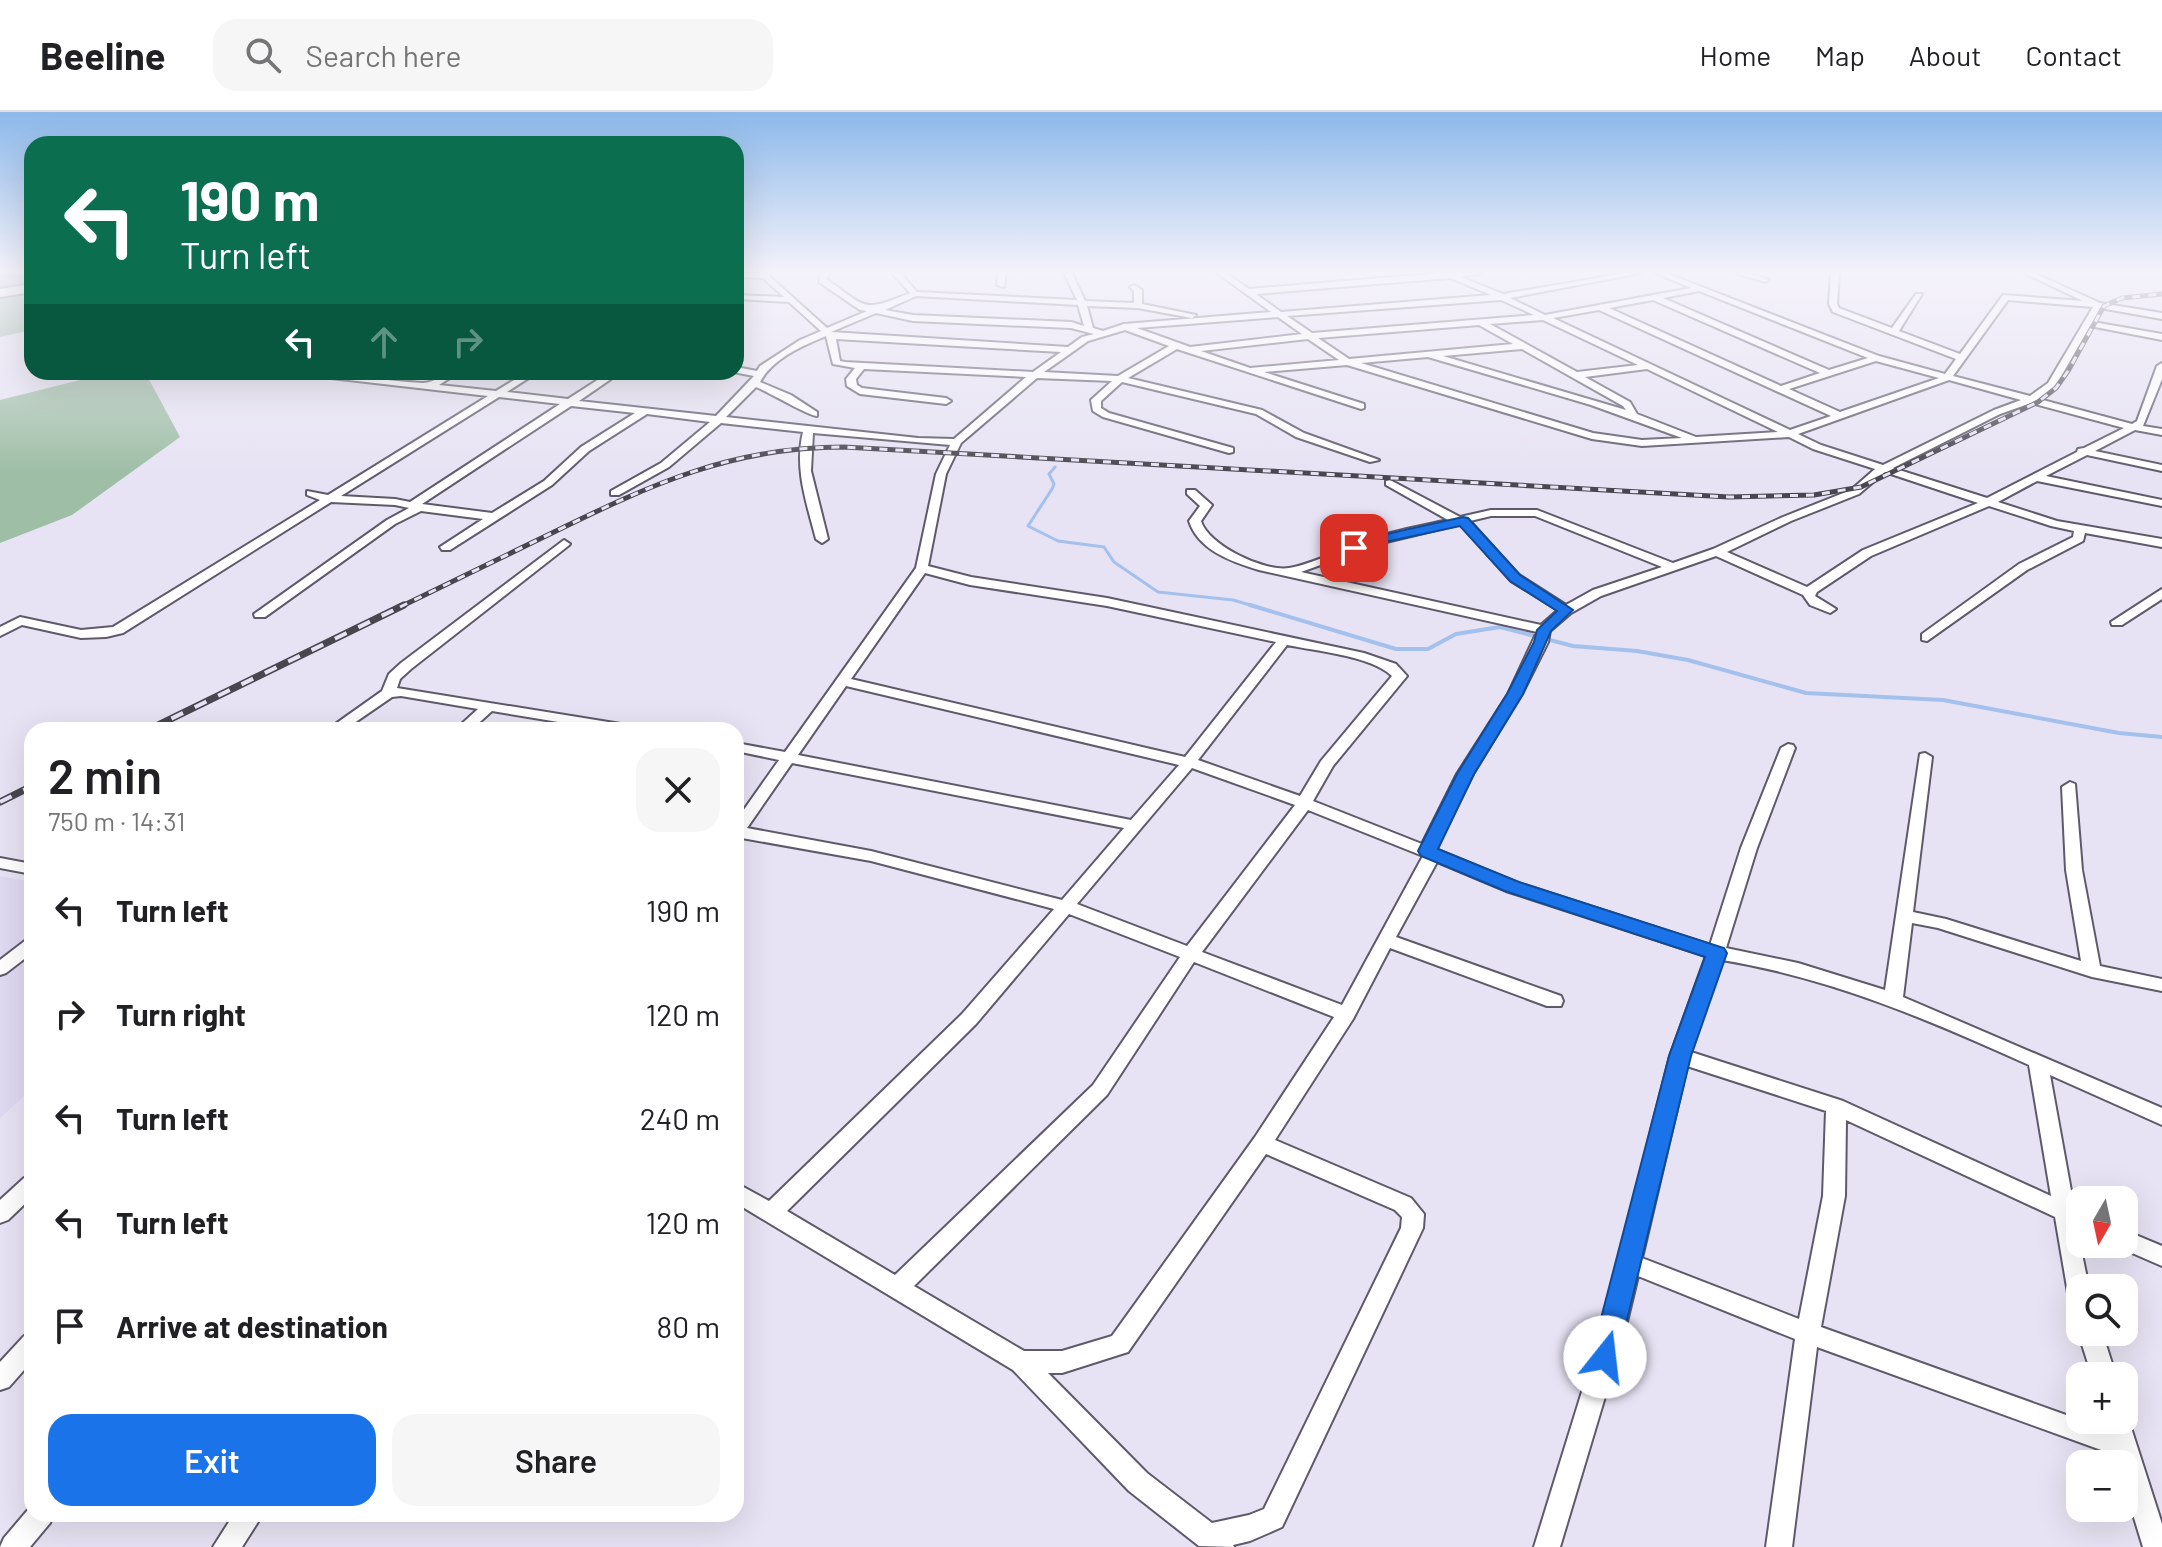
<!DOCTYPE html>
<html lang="en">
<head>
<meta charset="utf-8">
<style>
	:root { --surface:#fff; --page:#f6f6f6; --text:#202124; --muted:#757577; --line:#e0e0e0; --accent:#1a73e8 }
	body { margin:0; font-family:Barlow,sans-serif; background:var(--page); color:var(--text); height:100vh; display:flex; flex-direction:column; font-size:30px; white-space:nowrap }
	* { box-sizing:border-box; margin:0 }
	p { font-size:26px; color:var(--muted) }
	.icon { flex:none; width:44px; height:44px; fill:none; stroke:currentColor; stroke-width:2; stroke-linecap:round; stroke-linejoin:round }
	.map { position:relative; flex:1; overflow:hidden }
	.sheet { position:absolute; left:24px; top:610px; width:720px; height:800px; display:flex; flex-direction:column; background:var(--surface); border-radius:24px; box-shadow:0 8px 32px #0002 }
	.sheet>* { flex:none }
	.hud { position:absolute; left:24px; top:24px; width:720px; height:244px; border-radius:24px; box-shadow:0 8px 32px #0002; background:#0b6e4f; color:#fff; overflow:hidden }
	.needle { width:52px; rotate:189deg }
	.tools { position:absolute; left:2066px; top:1074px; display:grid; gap:16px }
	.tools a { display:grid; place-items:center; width:72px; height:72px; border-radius:16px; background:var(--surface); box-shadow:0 8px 32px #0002; font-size:40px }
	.pin { position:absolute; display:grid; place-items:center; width:68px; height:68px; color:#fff; margin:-34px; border-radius:16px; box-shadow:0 4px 12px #0006 }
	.me { position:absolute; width:88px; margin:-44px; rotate:16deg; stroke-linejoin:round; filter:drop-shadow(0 0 6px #0008) }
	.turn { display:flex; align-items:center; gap:28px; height:168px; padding:0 24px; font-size:36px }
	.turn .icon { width:104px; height:104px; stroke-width:2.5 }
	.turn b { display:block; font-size:56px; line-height:68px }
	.lanes { display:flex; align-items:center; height:76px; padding:0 24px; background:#0003; justify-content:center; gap:40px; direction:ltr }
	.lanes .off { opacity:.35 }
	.round { display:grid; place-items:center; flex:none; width:84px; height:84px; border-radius:24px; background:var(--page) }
	.headline { display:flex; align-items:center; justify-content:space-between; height:136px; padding:0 24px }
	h1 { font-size:48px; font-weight:600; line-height:60px }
	.action { display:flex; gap:16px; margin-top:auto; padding:16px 24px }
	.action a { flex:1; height:92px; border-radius:24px; background:var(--accent); color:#fff; font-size:32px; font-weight:600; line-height:92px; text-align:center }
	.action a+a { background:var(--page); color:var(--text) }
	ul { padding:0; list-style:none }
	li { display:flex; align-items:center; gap:24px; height:104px; padding:0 24px }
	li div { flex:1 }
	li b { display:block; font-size:30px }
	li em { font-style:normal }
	header { display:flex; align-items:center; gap:48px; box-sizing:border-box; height:112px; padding:0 40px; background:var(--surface); border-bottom:2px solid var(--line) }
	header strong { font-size:38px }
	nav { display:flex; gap:44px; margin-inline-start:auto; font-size:28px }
	.search { width:560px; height:72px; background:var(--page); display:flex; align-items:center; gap:20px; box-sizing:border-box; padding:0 28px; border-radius:24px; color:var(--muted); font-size:30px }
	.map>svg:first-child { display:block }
</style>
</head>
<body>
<header>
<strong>Beeline</strong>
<div class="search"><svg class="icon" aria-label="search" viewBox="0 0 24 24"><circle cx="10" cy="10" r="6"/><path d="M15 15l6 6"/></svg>Search here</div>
<nav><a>Home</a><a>Map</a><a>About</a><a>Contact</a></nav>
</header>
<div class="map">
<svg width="2162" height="1435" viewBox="0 0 2162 1435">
	<rect width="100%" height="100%" fill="#e7e3f4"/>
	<!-- built -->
	<polygon fill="#dfd9f2" points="0,764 32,770 32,977 0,1006"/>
	<!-- green -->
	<g fill="#9ebea6">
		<polygon points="0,161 32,161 32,218 0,225"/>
		<polygon points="112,260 145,260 180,325 72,403 0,431 0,288"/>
	</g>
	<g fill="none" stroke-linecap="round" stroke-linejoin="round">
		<!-- stream-far1 -->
		<polyline stroke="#a3c1ec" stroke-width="3" points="1055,355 1049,362 1054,372 1052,377 1028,414 1058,429 1104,435 1114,450 1158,480 1233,488 1257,495"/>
		<!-- stream -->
		<polyline stroke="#a3c1ec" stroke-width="4" points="1250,493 1396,537 1428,537 1456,522 1500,515 1573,534 1637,539 1688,548 1806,581 1943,588 2119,621 2162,625"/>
		<!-- minor casing -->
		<g stroke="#5e5a6a" stroke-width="4">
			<g id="minor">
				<path d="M736,161H770L769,164L827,216L867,199L860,198L819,170L821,161H829L826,167C868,196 861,201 910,181L892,161H900L917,180L1077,188L1064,161H1072L1085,189L1134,191V179L1130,175L1134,173L1142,178V192L1196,203L1192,206L1138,196L1087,194L1093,216L1103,219L1124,212L1271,200L1217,161H1226L1249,177L1442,161H1482L1461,165L1503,182L1626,161H1641L1510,186L1545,203L1691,176L1656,161H1666L1879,244L1945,262L1956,247L1833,200L1829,192L1831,161H1839L1837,192L1839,196L1892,216L1916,182H1922L1899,219L1960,242L2003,183L2083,189L2024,161H2034L2100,191L2162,201V207L2100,196L2093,210L2162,222V228L2090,214L2055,275L2039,287L2132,312L2137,309L2157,254L2162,251V267L2143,314L2162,317V323L2135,318L2095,339L2162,353V359L2087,343L2046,364L2162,388V394L2037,369L1998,390L2057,409L2162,427V435L2085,421L2083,429L2027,458L1927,529L1922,528V522L2019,452L2073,425L2074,419L2051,414L1989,394L1871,444L1817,480L1815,484L1836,497L1830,501L1810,493L1803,483L1716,444L1601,484L1571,501L1550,519L1548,530L1522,582L1473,662L1436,737L1518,771L1710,833L1741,736L1781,636L1788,632L1793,633L1795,636L1757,736L1726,836L1798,851L1885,878L1920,642L1925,641L1932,645L1913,800L1946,807L2081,849L2066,758L2062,675L2070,670L2075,672L2082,758L2100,854L2162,867V879L2092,865L1938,816L1912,811L1903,885L2162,996V1013L2050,963L2074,1095L2080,1097V1132L2089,1176H2080V1197L2072,1194L2069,1187L2055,1105L1846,1008L1845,1084L1821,1215L2080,1308L2107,1315L2105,1308H2124L2126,1300L2162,1412V1435H2143L2124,1373V1352H2118L2115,1343L1817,1235L1792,1435H1766L1795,1227L1638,1164L1625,1218L1560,1435H1534L1601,1218L1670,944L1706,844L1506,779L1437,750L1396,825L1561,884L1563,889L1561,894H1547L1390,836L1353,907L1275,1028L1411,1086L1424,1102L1423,1116L1282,1415L1250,1429L1233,1433L1234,1435L1199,1434L1129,1379L1013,1258L736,1091V1071L769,1089L962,902L1054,797L871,749L736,725V709L779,648L736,639V631L785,640L916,456L936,362L950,333L813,321L811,359L828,427L822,431L816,427C807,392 794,357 803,320L721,311L669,355L619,383H611V379L661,351L710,310L647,302L589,339L552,373L450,438H442L440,435L483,407L421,399L395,412L265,505H255L254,502L387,408L409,396L395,393L331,390L123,521L106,525L81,526L22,513L0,524V515L20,505L81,518L113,515L320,388L307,383V379L328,383L488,284L305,263L300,260C342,260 382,269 423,271C435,271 444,260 459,260L439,273L496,279L527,260H538L507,280L568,287L610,260H621L579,289L716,304L754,264L733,260H736V255L757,259L760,254L800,228L821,219L789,190L736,187V183L784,185L763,166L736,165ZM1450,166L1491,183L1281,200L1256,182ZM1699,179L1868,246L1829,258L1663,186ZM916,184L1078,193L1084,214L1071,210L913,203L885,198ZM1501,188L1534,203L1312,221L1287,204ZM1653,188L1820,261L1781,274L1609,196ZM2008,188L2093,195L2048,271L2030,284L1953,264ZM1599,198L1831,304L1790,318L1553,206ZM876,201L913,209L1071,216L1094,222L1082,225L1068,235L831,220ZM1278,205L1302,222L1190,235L1137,216ZM1543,208L1638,253L1577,260L1490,212ZM1479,213L1513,232L1349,247L1318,226ZM1125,218L1169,234L1118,264L1044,260L1088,229ZM826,224L833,252L855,256L846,267L847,274L860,282L946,292L951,289L946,286L862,276L857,273L856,267L864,257L1026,265L954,327L918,326L726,305L756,275C769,280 809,304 817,304V300L791,283L760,270C772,247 802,234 826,224ZM836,227L1061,240L1033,260L845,250L840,249ZM1308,227L1339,248L1250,256L1201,239ZM1177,237L1361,297L1364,296V292L1264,260L1347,253L1592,327L1642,334L1789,325L1813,337L1875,357L1851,378L1783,405L1713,437L1673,451L1537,398H1491L1460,405L1390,368L1386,369V373L1448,408C1422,414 1395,418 1370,427C1348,435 1310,453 1289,456C1264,460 1208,433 1201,409L1212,393L1195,378H1187V382L1200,394L1189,409C1198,438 1232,450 1259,458L1537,520L1508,582L1457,662L1422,732L1313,689L1333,654L1407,564L1396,552L1364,541L1107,486L971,465L928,454L946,362L961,331L1037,266L1112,269L1091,288L1093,299L1103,305L1229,341L1233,340V336L1109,301L1101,296V289L1122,270L1256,302L1296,325L1370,350L1379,348L1304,321L1262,298L1128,266ZM1522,237L1623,294L1626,298L1443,244ZM1428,245L1591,293L1682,326L1642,328L1593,321L1361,251ZM1876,249L1939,266L1840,300L1789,277ZM1647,257L1778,320L1696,325L1637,302L1630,290L1585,265ZM1949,268L2021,288L1994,298L1883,353L1821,333L1798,322ZM499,285L560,292L410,390L395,387L341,384ZM2031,291L2124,316L2084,336L2078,337L2077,340L1987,386L1893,356L2000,302ZM571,294L635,301L581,335L544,369L492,401L422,392ZM1885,360L1978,391L1863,438L1807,475L1727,440L1791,409L1859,382ZM1491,404H1535L1662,455L1593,478L1566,493L1519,463L1470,409ZM1457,413H1461L1511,469L1558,498L1541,513L1301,460L1382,431ZM925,461L970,473L1107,494L1276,530L1185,645L851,567ZM1287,533C1316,539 1372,544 1392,564L1321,649L1300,684L1198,648ZM846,574L1179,653L1131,708L798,643ZM792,651L1124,716L1062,788L871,739L747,716ZM1192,656L1295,693L1187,834L1077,792ZM1308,698L1423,744L1342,893L1202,840ZM1069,802L1180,845L1093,973L895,1163L787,1099L976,912ZM1722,848C1832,866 1929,908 2029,953L2051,1084L1843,989L1691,940ZM1194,850L1334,905L1255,1025L1112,1224L1062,1239H1024L914,1174L1107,983ZM1687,954L1826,999L1823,1084L1799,1207L1642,1146ZM1266,1042L1395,1098L1402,1105L1401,1116L1264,1397L1249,1403L1212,1411L1147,1361L1048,1261H1062L1128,1240Z"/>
				<polygon points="998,161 1006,161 1004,175 997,173"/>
				<polygon points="1736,161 1748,161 1769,168 1765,170"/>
				<polygon points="564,428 570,432 568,434 411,557 400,567 397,576 633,614 640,618 607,618 492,599 471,618 455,618 478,597 401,584 392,585 344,618 327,618 382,579 389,562 401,551"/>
				<polygon points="2162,477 2162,487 2122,513 2112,513 2111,510"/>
				<polygon points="0,746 32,752 32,762 0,756"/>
				<polygon points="32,826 32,841 6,861 0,863 0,848 26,828"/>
				<polygon points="32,1063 32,1085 8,1108 0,1111 0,1088 24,1066"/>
				<polygon points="2124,1118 2162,1134 2162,1154 2116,1134 2124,1132"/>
				<polygon points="2080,1216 2080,1220 2102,1220 2116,1264 2092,1264 2078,1220"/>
				<polygon points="32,1221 32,1249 9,1275 0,1278 0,1250 24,1224"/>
				<polygon points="32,1393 32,1402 54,1402 50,1411 30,1435 0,1435 4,1426"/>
				<polygon points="234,1402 263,1402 242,1435 213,1435"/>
			</g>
		</g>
		<!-- trunk casing -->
		<g stroke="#5e5a6a" stroke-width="4">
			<polygon id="trunk" points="32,172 32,180 0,185 0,177"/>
		</g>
		<!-- minor -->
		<use href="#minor" fill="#fff" fill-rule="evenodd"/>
		<!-- trunk -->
		<use href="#trunk" fill="#fff" fill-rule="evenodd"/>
		<!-- rail-far1 casing -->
		<g stroke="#48464e" stroke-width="5">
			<path id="rail-far1" d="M400,495C451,470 503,445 554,420C652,372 732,335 844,335L1729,385L1814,383L1861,375L2038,290L2056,276L2068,259L2104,194L2122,186L2162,182"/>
		</g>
		<!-- rail casing -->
		<g stroke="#48464e" stroke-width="7">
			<g id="rail">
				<polyline points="148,618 404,493"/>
				<polyline points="0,690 32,674"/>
			</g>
		</g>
		<!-- rail-far1 -->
		<use href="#rail-far1" stroke="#e7e3f4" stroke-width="3" stroke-dasharray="8" stroke-linecap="butt"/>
		<!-- rail -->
		<use href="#rail" stroke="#e7e3f4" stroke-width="4" stroke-dasharray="13" stroke-linecap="butt"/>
	</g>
	<!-- sky -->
	<linearGradient id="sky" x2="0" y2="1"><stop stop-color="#8cb9ea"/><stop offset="0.44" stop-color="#f4f2fa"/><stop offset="1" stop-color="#f4f2fa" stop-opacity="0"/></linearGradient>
	<rect width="2162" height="362" fill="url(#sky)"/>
	<!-- route -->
	<polygon fill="#1a73e8" stroke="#114b97" stroke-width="2" points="1463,405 1468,406 1520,463 1573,498 1551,519 1523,582 1474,662 1438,737 1519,770 1724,836 1727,841 1691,944 1618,1245 1614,1254 1605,1258 1595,1254 1591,1245 1669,944 1705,845 1505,779 1421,744 1418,739 1457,662 1507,582 1534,530 1537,518 1557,499 1510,469 1460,414 1381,431 1354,440 1347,436 1373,425"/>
</svg>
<div class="tools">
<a><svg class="needle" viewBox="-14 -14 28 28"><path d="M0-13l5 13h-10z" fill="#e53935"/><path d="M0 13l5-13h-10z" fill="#757577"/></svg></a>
<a><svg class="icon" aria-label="search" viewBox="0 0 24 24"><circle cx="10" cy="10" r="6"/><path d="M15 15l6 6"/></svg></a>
<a>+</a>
<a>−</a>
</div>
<div class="pin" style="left:1354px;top:436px;background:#d93025"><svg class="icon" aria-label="arrive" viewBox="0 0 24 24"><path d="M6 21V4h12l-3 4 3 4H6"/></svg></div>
<svg class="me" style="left:1605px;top:1245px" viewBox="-20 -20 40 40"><circle r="19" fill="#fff"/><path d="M0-13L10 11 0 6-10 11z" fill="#1a73e8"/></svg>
<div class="hud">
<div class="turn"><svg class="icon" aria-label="left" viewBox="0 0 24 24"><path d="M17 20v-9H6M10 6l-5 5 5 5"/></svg><div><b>190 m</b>Turn left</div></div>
<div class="lanes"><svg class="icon" aria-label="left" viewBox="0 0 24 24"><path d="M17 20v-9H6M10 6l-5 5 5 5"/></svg><svg class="icon off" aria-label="ahead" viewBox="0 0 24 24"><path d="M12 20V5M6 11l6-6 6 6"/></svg><svg class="icon off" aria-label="right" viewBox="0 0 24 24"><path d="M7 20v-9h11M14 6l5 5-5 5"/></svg></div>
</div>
<section class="sheet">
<div class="headline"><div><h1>2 min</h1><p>750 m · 14:31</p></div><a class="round"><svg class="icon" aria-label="close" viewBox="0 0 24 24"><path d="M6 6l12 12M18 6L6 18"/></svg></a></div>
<ul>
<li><svg class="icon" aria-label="left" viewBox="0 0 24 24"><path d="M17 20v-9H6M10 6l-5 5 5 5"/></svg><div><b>Turn left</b></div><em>190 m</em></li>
<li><svg class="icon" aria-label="right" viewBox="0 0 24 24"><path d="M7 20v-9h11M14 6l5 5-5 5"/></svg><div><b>Turn right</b></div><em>120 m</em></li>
<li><svg class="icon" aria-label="left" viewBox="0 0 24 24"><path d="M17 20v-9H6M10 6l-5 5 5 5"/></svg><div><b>Turn left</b></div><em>240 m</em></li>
<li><svg class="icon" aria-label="left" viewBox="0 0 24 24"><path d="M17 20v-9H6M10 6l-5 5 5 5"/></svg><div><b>Turn left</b></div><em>120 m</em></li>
<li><svg class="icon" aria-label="arrive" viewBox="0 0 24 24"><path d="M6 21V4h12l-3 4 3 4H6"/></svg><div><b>Arrive at destination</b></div><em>80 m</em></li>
</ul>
<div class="action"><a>Exit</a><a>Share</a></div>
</section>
</div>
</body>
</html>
